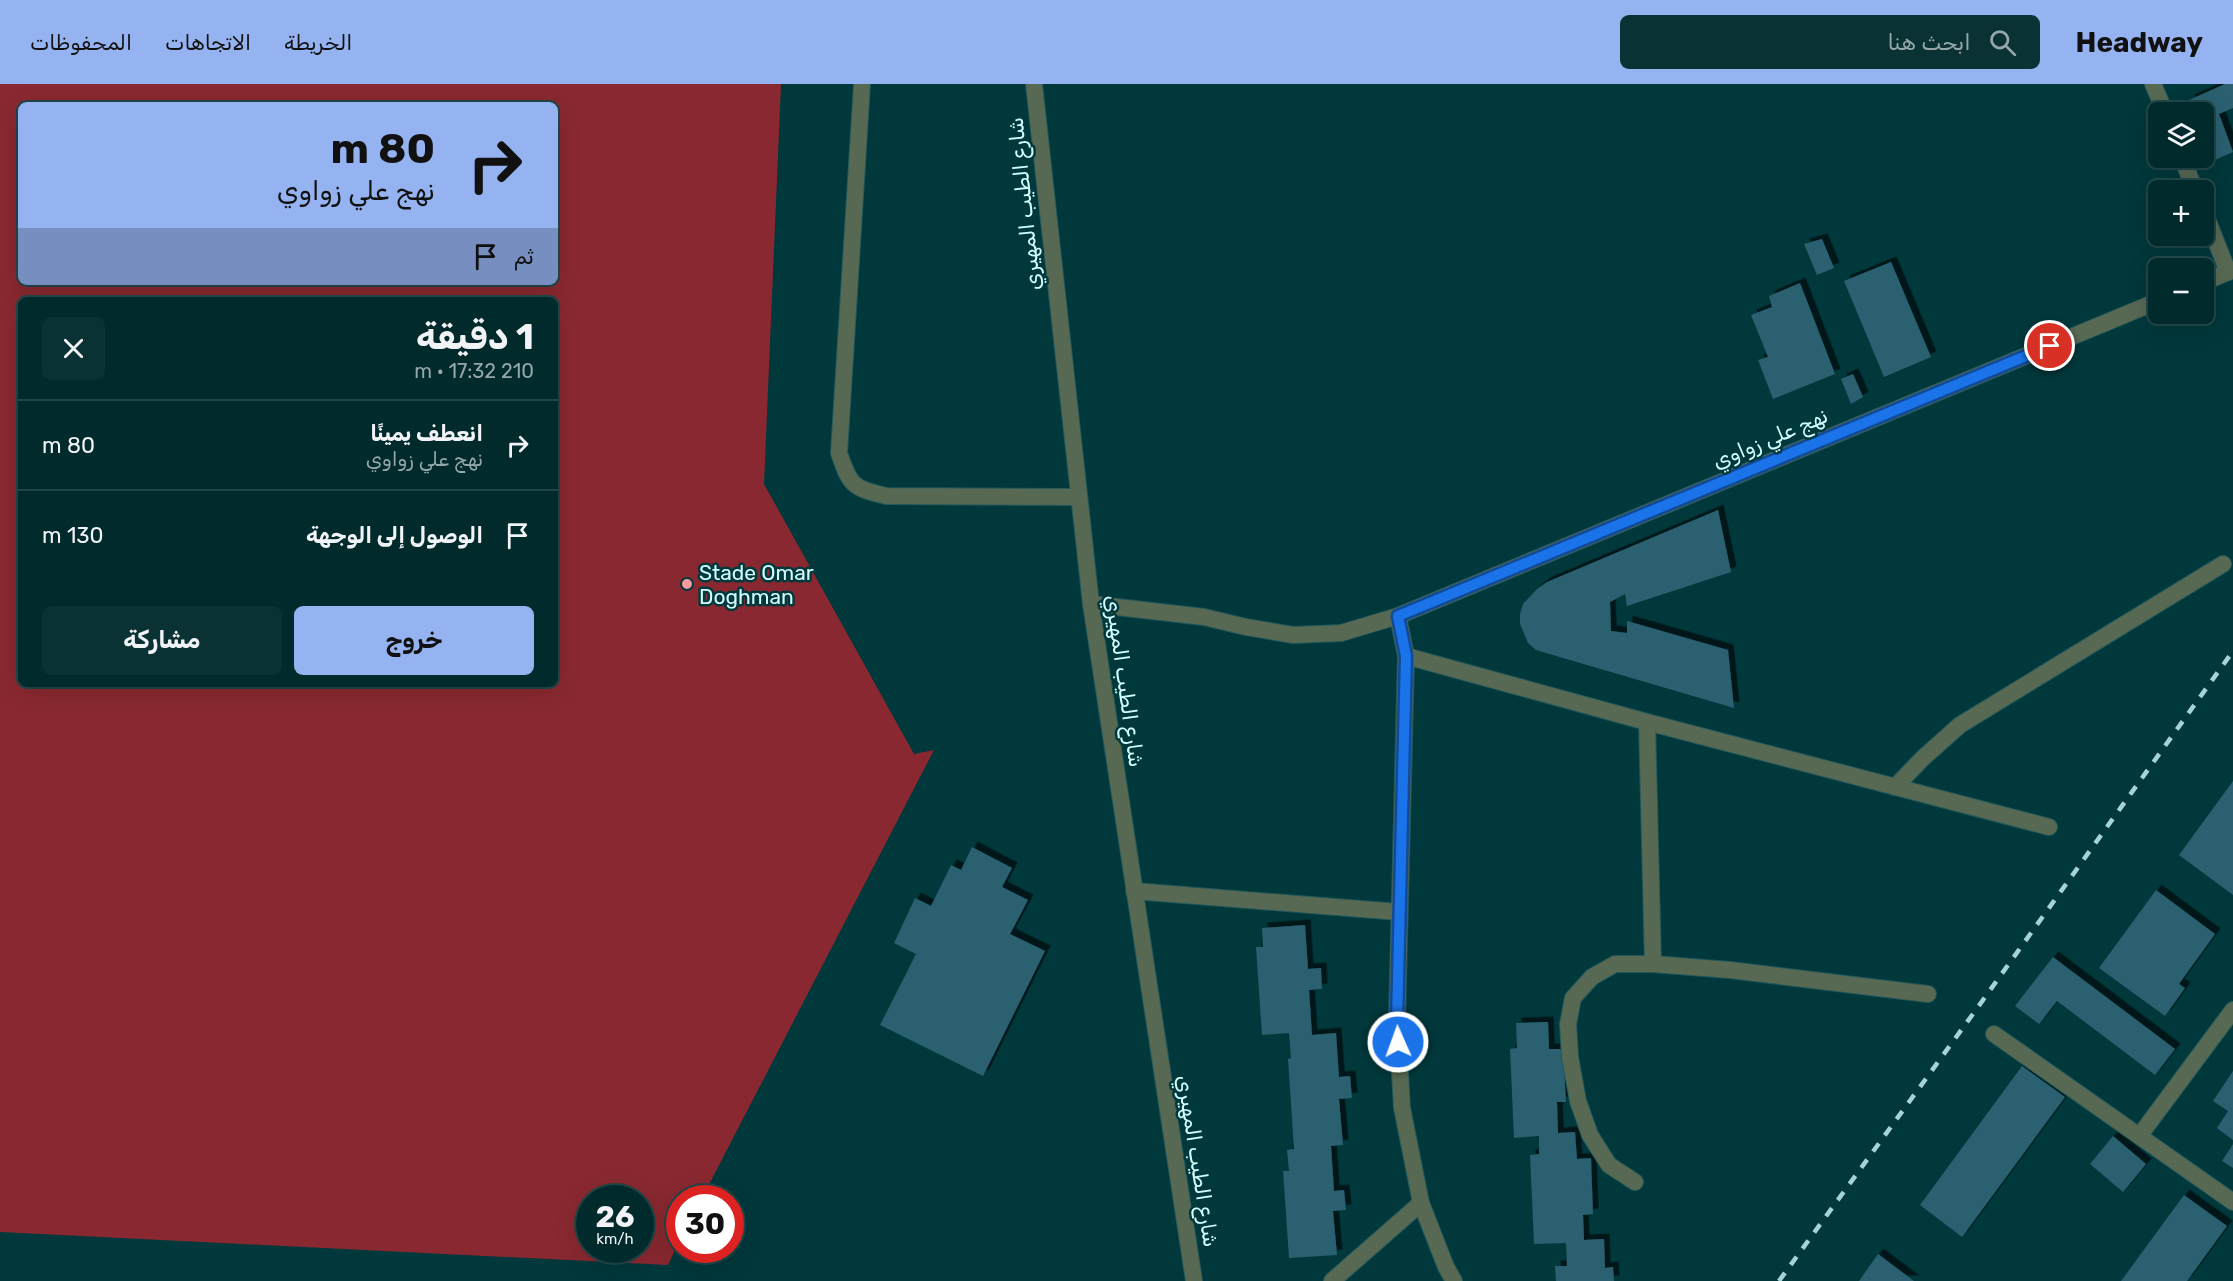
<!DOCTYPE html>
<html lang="ar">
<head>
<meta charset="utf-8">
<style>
	:root { --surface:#002a2c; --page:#0a3234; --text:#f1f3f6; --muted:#95a7a9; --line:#224648; --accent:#95b2f1 }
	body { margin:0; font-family:Rubik,"Noto Sans Arabic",sans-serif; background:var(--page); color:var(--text); direction:rtl; height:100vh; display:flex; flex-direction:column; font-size:22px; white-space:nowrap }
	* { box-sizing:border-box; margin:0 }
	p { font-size:20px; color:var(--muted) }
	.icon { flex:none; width:33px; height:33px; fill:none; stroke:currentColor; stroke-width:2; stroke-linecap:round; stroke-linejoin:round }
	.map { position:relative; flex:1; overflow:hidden; direction:ltr }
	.sheet { position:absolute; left:18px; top:213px; width:540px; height:390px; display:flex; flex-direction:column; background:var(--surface); border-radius:9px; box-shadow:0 6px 24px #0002,0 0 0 2px var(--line); direction:rtl }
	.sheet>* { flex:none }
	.banner { position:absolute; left:18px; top:18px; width:540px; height:183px; border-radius:9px; box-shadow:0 6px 24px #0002,0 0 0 2px var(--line); direction:rtl; background:#95b2f1; color:#111; overflow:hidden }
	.buttons { position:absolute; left:2148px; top:18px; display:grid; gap:12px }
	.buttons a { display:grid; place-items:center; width:66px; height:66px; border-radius:9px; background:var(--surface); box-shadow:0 6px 24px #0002,0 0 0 2px var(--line); font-size:30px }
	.speed { position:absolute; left:576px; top:1101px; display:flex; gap:12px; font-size:30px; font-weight:700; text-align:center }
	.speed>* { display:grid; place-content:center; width:78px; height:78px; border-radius:50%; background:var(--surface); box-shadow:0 6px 24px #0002,0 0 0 2px var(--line); line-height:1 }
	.speed small { font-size:15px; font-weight:400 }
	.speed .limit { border:9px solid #d22; background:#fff; color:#111 }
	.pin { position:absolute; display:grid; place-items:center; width:51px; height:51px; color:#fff; margin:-26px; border:3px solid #fff; border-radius:50%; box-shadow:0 2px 6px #0007 }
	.me { position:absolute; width:66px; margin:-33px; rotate:358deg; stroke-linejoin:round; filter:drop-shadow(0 0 4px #0008) }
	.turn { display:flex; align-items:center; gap:21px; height:126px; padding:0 24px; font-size:27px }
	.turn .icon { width:78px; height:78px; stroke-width:2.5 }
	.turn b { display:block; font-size:42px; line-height:51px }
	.then { display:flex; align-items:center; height:57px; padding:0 24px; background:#0003; gap:12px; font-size:22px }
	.round { display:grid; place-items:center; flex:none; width:63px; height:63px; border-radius:9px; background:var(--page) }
	.summary { display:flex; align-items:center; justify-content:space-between; height:102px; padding:0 24px }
	h1 { font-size:36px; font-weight:700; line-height:45px }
	.cta { display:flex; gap:12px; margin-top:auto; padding:12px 24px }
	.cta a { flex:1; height:69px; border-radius:9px; background:var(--accent); color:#111; font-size:24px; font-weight:700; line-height:69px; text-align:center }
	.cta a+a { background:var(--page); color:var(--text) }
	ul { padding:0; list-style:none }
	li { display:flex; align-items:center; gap:18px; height:90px; padding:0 24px; border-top:2px solid var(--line) }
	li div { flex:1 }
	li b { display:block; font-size:22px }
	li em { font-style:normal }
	header { display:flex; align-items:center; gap:36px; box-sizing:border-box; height:84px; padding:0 30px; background:var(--accent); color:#111 }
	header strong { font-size:28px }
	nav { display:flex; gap:33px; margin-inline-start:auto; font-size:21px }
	.search { width:420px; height:54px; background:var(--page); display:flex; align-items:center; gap:15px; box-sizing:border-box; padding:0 21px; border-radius:9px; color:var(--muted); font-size:22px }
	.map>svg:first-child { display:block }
</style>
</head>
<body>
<header>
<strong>Headway</strong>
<div class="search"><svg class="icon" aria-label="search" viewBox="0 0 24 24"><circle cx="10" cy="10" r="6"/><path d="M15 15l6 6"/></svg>ابحث هنا</div>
<nav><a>الخريطة</a><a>الاتجاهات</a><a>المحفوظات</a></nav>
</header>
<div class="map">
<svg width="2233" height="1197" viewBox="0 0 2233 1197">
	<defs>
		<filter id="shadow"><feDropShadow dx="5.5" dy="-5.5" stdDeviation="0" flood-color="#0009"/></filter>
	</defs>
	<rect width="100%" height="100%" fill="#00383b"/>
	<!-- green -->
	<path fill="#892830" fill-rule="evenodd" d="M0,0H781L764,400L914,670L934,666L702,1114H680L679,1158L668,1181L0,1148ZM21,21H555V198H21ZM21,216H555V600H21ZM590,1114H640V1166H590Z"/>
	<!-- building -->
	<g fill="#296070" filter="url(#shadow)">
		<polygon points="2225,0 2233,0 2233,24 2219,30 2233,68 2215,76 2204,50 2204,28 2194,28 2189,16"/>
		<polygon points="1822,155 1834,184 1817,191 1804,160"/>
		<polygon points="1891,178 1931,273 1884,293 1844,197"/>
		<polygon points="1800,199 1835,290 1773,315 1758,276 1768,273 1751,231 1772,223 1769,212"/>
		<polygon points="1853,290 1863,313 1851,320 1841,295"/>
		<polygon points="1718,426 1731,488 1627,522 1625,510 1610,518 1611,547 1627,549 1627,537 1728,566 1734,624 1546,569 1536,566 1528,559 1520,540 1520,530 1523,520 1537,505 1547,498"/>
		<polygon points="2233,697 2233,811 2179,771"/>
		<polygon points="972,763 1012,784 1002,803 1028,816 1010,850 1045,867 983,992 880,941 916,870 894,859 915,814 931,822 951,781 961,786"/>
		<polygon points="2156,806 2215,850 2179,900 2185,904 2165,932 2099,884"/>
		<polygon points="1305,841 1308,885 1321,884 1322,905 1309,906 1312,951 1336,949 1339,993 1350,992 1352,1014 1339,1015 1343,1061 1331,1062 1334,1107 1344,1106 1346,1126 1333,1127 1337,1171 1289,1174 1283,1087 1289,1087 1287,1066 1294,1065 1288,975 1291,974 1289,949 1262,951 1256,863 1263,863 1262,844"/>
		<polygon points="2053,873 2175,965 2155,991 2057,917 2039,940 2015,922"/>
		<polygon points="1548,938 1549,965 1563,965 1566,1018 1557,1018 1558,1049 1575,1048 1577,1075 1591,1074 1593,1130 1583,1131 1584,1156 1604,1155 1605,1184 1613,1183 1614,1197 1556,1197 1555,1182 1567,1182 1566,1159 1534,1160 1530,1071 1539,1070 1539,1052 1514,1054 1510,965 1517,964 1516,939"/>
		<polygon points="2022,982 2065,1013 1962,1153 1920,1121"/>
		<polygon points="2233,987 2233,1056 2217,1044 2228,1027 2213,1017"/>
		<polygon points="2113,1052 2146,1080 2123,1108 2090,1080"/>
		<polygon points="2233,1060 2233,1084 2222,1077"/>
		<polygon points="2184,1111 2227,1142 2187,1197 2121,1197"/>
		<polygon points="1878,1170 1914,1197 1859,1197"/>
	</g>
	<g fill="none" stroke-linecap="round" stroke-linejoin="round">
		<!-- service casing -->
		<g stroke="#22585a" stroke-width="18">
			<g id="service">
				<path d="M862,0L839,369C850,402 853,404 886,412L1079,413"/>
				<polyline points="1994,950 2233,1118"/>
				<polyline points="2140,1051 2233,926"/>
			</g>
		</g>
		<!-- minor casing -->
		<g stroke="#22585a" stroke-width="18">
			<g id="minor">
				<polyline points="2153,0 2165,28"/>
				<polyline points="2182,74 2195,106"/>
				<polyline points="2204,127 2228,188"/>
				<polyline points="2204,198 2233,186"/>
				<polyline points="1091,520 1204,533 1246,543 1293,551 1341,549 1398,532 2158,217"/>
				<polyline points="1398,532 1406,572 1647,638 2049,743"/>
				<polyline points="1406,572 1397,936 1402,1024 1421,1119 1446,1183 1454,1197"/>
				<polyline points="1647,638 1653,880"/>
				<polyline points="1895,703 1923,674 1960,641 2223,480"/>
				<polyline points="1134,807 1399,828"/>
				<polyline points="1635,1098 1609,1081 1590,1051 1578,1017 1570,973 1568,940 1573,914 1592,893 1615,880 1653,880 1730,886 1928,910"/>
				<polyline points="1332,1197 1421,1119"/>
			</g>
		</g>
		<!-- tertiary casing -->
		<g stroke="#22585a" stroke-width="18">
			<polyline id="tertiary" points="1034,0 1091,520 1194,1197"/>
		</g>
		<!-- service -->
		<use href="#service" stroke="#576853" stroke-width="16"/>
		<!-- minor -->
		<use href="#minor" stroke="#576853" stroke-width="16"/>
		<!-- tertiary -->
		<use href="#tertiary" stroke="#576853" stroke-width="16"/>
		<!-- rail -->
		<polyline stroke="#a6d3d6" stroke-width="4.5" stroke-dasharray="10 10" stroke-linecap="butt" points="1779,1197 1978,923 2233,567"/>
	</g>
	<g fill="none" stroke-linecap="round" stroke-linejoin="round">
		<!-- route casing -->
		<g stroke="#114b97" stroke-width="15">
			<polyline id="route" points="1398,958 1397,936 1406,572 1398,532 2050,262"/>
		</g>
		<!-- route -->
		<use href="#route" stroke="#1a73e8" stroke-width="10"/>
	</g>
	<!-- markers -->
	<circle fill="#f59b9b" stroke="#00383b" stroke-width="2" cx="687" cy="500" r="6"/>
	<g text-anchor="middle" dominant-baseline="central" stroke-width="5" stroke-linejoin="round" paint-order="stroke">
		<!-- street labels -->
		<g font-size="21" fill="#d2fdff" stroke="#00383b">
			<text transform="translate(1024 120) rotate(-96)">شارع الطيب المهيري</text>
			<text transform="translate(1770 354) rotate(-23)">نهج علي زواوي</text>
			<text transform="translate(1125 597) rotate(82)">شارع الطيب المهيري</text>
			<text transform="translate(1198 1077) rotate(81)">شارع الطيب المهيري</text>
		</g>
		<!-- poi labels -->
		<g font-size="21" fill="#d2fdff" stroke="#00383b" text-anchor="start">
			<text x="699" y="488">Stade Omar<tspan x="699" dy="24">Doghman</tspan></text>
		</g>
	</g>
</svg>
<div class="buttons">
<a><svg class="icon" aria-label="layers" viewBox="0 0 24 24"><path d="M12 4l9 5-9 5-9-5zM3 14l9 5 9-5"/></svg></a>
<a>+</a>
<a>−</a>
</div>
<div class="speed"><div>26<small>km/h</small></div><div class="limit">30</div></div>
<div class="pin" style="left:2050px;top:262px;background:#d93025"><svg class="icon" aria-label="arrive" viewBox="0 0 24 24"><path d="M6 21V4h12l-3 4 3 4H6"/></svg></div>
<svg class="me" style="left:1398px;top:958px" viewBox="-20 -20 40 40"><circle r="17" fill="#1a73e8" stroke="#fff" stroke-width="3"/><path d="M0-11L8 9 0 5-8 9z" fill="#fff"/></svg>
<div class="banner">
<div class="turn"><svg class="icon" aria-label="right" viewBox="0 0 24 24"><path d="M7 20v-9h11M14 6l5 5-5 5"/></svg><div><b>80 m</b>نهج علي زواوي</div></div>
<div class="then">ثم<svg class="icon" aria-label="arrive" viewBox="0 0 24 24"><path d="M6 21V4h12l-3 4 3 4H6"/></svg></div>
</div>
<section class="sheet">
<div class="summary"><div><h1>1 دقيقة</h1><p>210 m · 17:32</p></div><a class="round"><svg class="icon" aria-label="close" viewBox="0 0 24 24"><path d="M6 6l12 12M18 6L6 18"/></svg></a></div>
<ul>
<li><svg class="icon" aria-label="right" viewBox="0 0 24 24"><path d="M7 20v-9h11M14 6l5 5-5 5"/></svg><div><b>انعطف يمينًا</b><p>نهج علي زواوي</p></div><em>80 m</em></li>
<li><svg class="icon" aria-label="arrive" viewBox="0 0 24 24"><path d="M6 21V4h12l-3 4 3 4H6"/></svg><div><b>الوصول إلى الوجهة</b></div><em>130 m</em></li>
</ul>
<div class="cta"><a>خروج</a><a>مشاركة</a></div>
</section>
</div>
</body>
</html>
